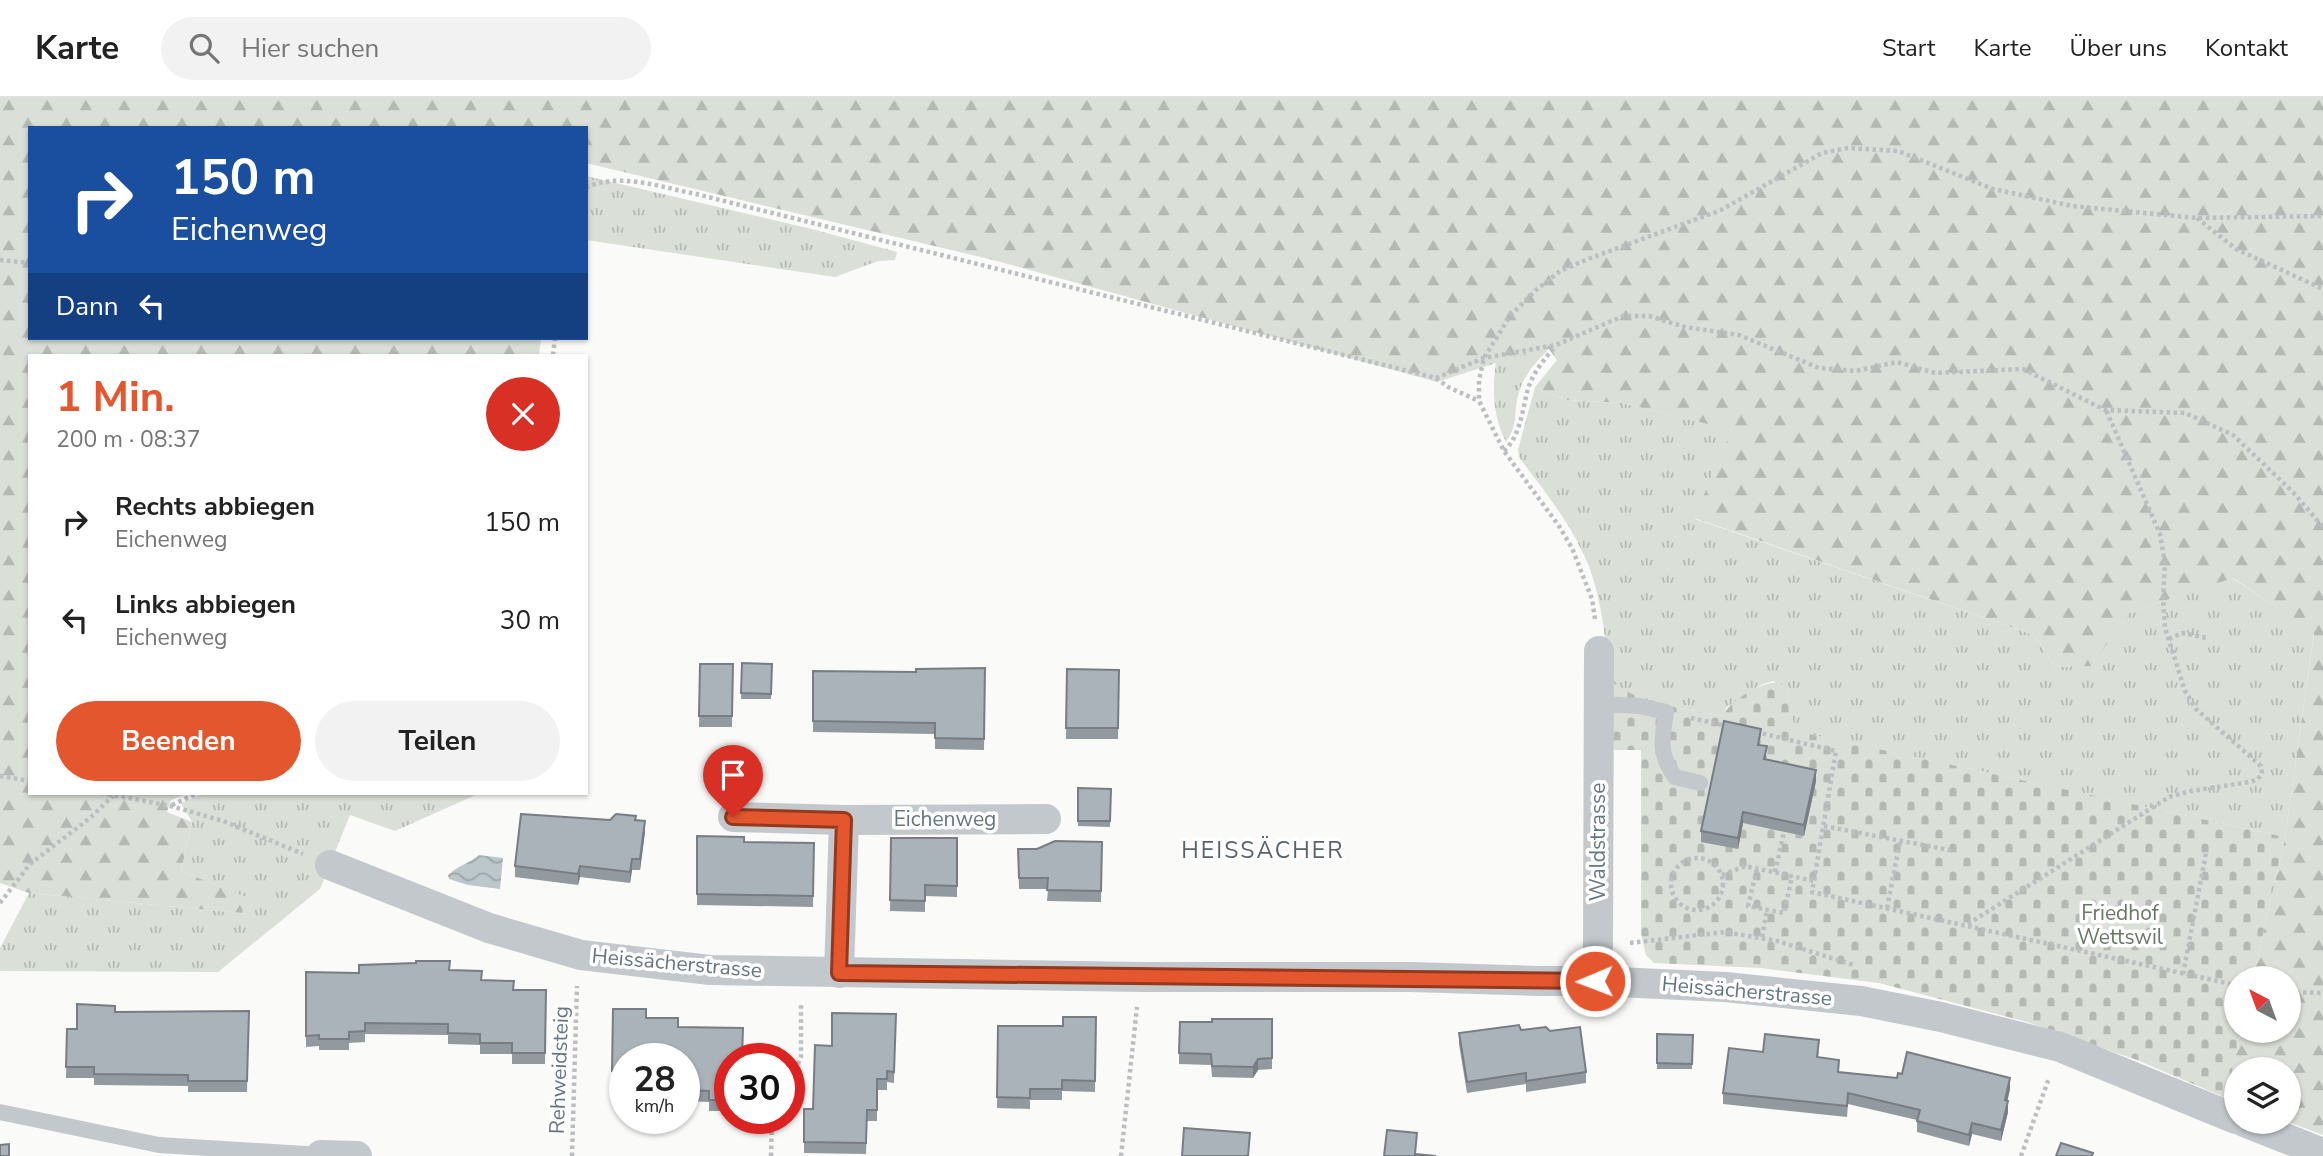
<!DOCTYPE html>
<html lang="de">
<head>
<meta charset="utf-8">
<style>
	:root { --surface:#fff; --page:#f2f2f2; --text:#222; --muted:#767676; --line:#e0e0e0; --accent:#e4572e }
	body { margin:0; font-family:"Nunito Sans",sans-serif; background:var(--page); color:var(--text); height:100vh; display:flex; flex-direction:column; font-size:26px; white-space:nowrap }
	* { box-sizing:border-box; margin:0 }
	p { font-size:23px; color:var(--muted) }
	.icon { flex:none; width:38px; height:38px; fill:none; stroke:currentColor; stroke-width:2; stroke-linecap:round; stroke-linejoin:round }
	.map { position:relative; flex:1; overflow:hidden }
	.side { position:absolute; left:28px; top:256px; width:560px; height:441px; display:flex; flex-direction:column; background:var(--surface); border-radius:0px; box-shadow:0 2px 5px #0004 }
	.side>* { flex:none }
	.guide { position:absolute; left:28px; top:28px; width:560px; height:214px; border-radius:0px; box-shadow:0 2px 5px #0004; background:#1a4fa0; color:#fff; overflow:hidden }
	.needle { width:46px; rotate:319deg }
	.controls { position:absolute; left:2224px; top:868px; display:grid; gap:14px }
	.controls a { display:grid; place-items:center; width:77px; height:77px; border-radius:50%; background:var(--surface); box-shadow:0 2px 5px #0004; font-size:35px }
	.speed { position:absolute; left:609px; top:945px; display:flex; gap:14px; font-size:35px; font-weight:700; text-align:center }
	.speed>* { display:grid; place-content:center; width:91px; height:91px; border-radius:50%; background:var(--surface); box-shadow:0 2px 5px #0004; line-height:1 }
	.speed small { font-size:18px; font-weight:400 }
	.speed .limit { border:10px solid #d22; background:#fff; color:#111 }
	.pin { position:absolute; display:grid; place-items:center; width:60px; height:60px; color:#fff; margin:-72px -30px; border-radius:50% 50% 50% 0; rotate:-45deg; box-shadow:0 0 7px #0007 }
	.pin .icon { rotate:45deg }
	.me { position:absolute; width:77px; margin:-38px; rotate:269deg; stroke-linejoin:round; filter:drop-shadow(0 0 5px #0008) }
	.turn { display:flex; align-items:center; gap:24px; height:147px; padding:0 28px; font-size:32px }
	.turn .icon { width:91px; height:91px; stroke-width:2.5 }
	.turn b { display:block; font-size:49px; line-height:60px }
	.then { display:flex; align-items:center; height:66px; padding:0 28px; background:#0003; gap:14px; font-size:26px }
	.round { display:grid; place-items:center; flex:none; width:74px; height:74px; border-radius:37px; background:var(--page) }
	.overview { display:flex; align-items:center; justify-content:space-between; height:119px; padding:0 28px }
	h1 { font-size:42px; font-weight:700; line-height:52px; color:var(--accent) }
	.cta { display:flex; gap:14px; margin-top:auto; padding:14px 28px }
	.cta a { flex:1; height:80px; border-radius:42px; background:var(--accent); color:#fff; font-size:28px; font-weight:700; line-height:80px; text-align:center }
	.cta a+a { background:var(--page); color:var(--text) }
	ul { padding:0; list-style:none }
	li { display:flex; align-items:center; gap:21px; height:98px; padding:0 28px }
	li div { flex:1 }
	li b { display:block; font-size:26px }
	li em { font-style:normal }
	header { display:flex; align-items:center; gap:42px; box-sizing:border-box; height:98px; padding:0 35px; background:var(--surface); border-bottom:2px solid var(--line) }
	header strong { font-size:33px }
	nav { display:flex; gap:38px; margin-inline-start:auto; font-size:24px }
	.search { width:490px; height:63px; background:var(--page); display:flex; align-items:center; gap:18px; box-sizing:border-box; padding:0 24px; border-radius:38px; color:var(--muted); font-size:26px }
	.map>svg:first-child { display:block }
</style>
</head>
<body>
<header>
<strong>Karte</strong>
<div class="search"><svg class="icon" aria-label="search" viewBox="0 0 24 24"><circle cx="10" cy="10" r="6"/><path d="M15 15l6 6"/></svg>Hier suchen</div>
<nav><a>Start</a><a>Karte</a><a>Über uns</a><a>Kontakt</a></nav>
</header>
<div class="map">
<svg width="2323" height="1058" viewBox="0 0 2323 1058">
	<defs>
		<pattern id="grass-tufts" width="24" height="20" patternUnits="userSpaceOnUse" patternTransform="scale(1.75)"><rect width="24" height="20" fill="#dadfd7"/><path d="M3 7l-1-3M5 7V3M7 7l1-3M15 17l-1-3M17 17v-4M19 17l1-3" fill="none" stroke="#b4b9b4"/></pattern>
		<pattern id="forest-firs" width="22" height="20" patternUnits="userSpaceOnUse" patternTransform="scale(1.75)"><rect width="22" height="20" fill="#dadfd7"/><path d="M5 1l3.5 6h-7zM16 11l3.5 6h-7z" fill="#b4b9b4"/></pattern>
		<pattern id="cemetery-stones" width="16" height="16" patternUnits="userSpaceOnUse" patternTransform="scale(1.75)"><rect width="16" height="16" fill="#dadfd7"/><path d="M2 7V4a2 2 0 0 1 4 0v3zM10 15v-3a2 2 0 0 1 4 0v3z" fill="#b4b9b4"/></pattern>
		<pattern id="water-waves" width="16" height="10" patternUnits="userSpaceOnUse" patternTransform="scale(1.75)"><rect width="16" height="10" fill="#bbc7cb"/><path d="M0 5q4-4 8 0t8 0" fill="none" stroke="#9ca6aa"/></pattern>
	</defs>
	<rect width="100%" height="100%" fill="#fafaf8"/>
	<!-- grass -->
	<g fill="url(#grass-tufts)">
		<polygon points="586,78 812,131 897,154 895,162 878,163 835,179 586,142"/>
		<path d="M1542,250L1549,251C1534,266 1521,280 1517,302C1514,320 1517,328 1506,344C1493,318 1492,293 1496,264Z"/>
		<path d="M1535,289L1567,302L1622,305L1733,332L1695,421L2034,537L2056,569L2091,567L2130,514L2232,480L2314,534L2285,739L1794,633L1788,593L1773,583L1761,587L1726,610L1724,618C1698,613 1634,605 1617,587C1608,578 1605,534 1602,519C1598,497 1593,474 1582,453C1566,419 1541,389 1519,359L1518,352Z"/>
		<polygon points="205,695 480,695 395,733 350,717 320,791 218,874 0,873 0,850 29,795 242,815 247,800 181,773 192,724 181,705"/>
	</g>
	<!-- forest -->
	<polygon fill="url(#forest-firs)" points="0,0 2323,0 2323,1037 2288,1024 2289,971 2236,971 2236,1004 2226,1000 2241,933 2289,933 2289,880 2253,880 2285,739 2314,535 2233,480 2130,514 2091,568 2056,569 2034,537 1694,420 1732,332 1622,305 1567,302 1535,289 1557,262 1549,251 1542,250 1437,284 993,162 586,65 586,30 30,30 30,240 541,240 539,257 30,257 30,695 188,695 171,702 167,714 192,724 181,773 248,800 242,815 29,795 0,785"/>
	<!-- cemetery -->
	<path fill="url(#cemetery-stones)" d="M1609,573C1612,578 1614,584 1618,587C1636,605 1697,613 1723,618C1729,603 1765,581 1782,585L1788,593L1795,633L2285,739L2253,880H2236V933H2241L2226,1000L2137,962L2027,924L1879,885L1761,870L1654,865L1646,857L1641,836V652H1612Z"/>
	<!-- water -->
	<path fill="url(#water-waves)" d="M479,757L503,760L500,791L468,787L449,781L448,777C457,768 470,765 479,757Z"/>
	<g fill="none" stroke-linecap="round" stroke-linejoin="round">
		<!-- path -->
		<g stroke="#bbbfc2" stroke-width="4.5" stroke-dasharray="3.5 3.5" stroke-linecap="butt">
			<path d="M586,90C618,73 663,90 696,96L1436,280L1448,289L1479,303"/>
			<polyline points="2197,120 2236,151 2323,191"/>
			<polyline points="0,162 30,165"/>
			<polyline points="553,257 555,240"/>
			<polyline points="1436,280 1484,260 1556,247 1623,218 1649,218 1685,229 1739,237 1819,270 1856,273 1897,264 1935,275 2023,271 2105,312 2185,315 2233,337 2292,393 2323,429"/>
			<path d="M1504,353C1521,337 1522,312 1528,291C1533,275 1544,261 1555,249"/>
			<polyline points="1595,521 1592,501 1572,450 1559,428 1504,353 1479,303 1479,282 1484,260 1510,218 1536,192 1560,173 1588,161 1721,112 1822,55 1848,50 1898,53 1993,91 2072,108 2197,120 2323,118"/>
			<polyline points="2169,541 2182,535 2207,540"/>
			<polyline points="1691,620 1727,628"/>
			<polyline points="1756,634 1836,653 1812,794 2236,887"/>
			<polyline points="0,678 30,683"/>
			<polyline points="101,695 171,708 223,723 303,756"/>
			<polyline points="172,707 198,695"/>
			<polyline points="1824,728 1954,753"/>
			<circle cx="1697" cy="786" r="26"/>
			<polyline points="1757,771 1748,808 1784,815 1792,778"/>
			<polyline points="1775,774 1784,734"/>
			<polyline points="1722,777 1745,768 1814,783"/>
			<polyline points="0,805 30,766 90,720 113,698"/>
			<polyline points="1887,810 1900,743"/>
			<polyline points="1968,826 2169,699 2191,693 2250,684 2258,681 2262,675 2261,668 2196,611 2185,593 2165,530 2163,500 2165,466 2160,436 2106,312"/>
			<polyline points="1762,839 1767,812"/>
			<polyline points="1630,845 1725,834 1777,843 1854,867"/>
			<polyline points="2183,876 2206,755"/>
			<polyline points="2289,894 2323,895"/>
			<polyline points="789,985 801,959 801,904"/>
			<polyline points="572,1058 577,888"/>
			<polyline points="771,1058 772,1020"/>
			<polyline points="1121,1058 1137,909"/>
			<polyline points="2021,1058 2049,980"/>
		</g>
		<!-- service -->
		<g stroke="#c3c8cc" stroke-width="16">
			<path d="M1599,606L1640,608L1666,614C1662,642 1658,654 1675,679L1700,685"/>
			<polyline points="0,1014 159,1047 321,1057"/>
		</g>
		<!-- minor -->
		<g stroke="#c3c8cc" stroke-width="30">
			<polyline points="733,719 844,722 1046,721"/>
			<polyline points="330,767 489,830 581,857 710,872 1142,879 1411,879 1539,883 1595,883 1725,889 1861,903 1941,919 2060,949 2236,1021"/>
			<polyline points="839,875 844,722"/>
			<polyline points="1595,883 1598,848 1599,553"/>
			<polyline points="2244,1024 2323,1055"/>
			<polyline points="321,1057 357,1058"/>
		</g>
	</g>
	<!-- wall -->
	<g fill="#929a9f">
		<polygon points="742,565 772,566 771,601 741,601"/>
		<polygon points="700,566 733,566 732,629 699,629"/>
		<polygon points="985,570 984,652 935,651 935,636 813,634 813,573 916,574"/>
		<polygon points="1067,571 1119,572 1118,641 1066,641"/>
		<polygon points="1761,642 1760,647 1767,659 1766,661 1816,683 1804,738 1743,725 1738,751 1701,744 1701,733"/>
		<polygon points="1078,690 1111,691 1110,729 1078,728"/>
		<polygon points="610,722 635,722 645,734 640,772 632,772 630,785 580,779 578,787 515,779 515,768"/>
		<polygon points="697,738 744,744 814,745 813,809 697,807"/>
		<polygon points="891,740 957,740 957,799 925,798 925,814 890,813"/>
		<polygon points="1102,744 1101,804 1047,803 1048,791 1019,791 1018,751 1037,751"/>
		<polygon points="450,872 514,892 546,892 545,966 512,966 512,956 480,956 480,947 448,946 448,937 365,936 365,944 349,945 349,952 319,952 319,948 306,949 306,874 359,875"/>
		<polygon points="613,911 678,929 730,961 730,1013 709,1013 709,1004 684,1003 684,961 625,961 625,984 612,984"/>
		<polygon points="249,913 247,994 188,994 188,988 94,987 94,980 66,980 67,931 77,931 115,914"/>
		<polygon points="896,916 894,985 887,984 887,992 877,992 877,1023 867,1023 866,1056 804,1055 804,1011 813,1011 832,948"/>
		<polygon points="1096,919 1095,994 1062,993 1062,1002 1030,1002 1030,1011 997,1010 998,928 1063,928"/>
		<polygon points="1272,921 1272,971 1258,972 1253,980 1212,979 1211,967 1179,966 1179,955 1212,924"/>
		<polygon points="1459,935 1586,974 1586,985 1526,994 1526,986 1467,995 1459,946"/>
		<polygon points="1657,936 1693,937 1692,971 1657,971"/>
		<polygon points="1819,953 1818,959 1839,974 2010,991 2007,1003 2008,1014 2001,1043 1972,1036 1969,1048 1917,1034 1917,1022 1848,1006 1847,1019 1723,1006 1723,995 1763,954"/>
	</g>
	<!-- shaded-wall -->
	<g fill="#777d82">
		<polygon points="1816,672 1816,683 1804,738 1804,727"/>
		<polygon points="1743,714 1743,725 1738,751 1738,740"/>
		<polygon points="645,723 645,734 640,772 640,761"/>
		<polygon points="632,761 632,772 630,785 630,774"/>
		<polygon points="580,768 580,779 578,787 578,776"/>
		<polygon points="1258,961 1258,972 1253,980 1253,969"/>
		<polygon points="2010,980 2010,991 2005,1013 2005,1002"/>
		<polygon points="2008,1003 2008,1014 2001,1043 2001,1032"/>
		<polygon points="1972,1025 1972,1036 1969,1048 1969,1037"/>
	</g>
	<!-- building -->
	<g fill="#aab3b9" stroke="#777d82" stroke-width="2">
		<polygon points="742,565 772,566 771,596 741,595"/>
		<polygon points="700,566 733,566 732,618 699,618"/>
		<polygon points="985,570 984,641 935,640 935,625 813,623 813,573 916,574 916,571"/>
		<polygon points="1067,571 1119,572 1118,630 1066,630"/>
		<polygon points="1724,623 1761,631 1758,647 1767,648 1764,661 1816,672 1804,727 1743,714 1738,740 1701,733"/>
		<polygon points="1078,690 1111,691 1110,723 1078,723"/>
		<polygon points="521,716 610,722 616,716 636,718 635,722 645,723 640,761 632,761 630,774 580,768 578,776 515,768"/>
		<polygon points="697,738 744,739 744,744 814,745 813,798 697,796"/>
		<polygon points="891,740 957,740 957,788 925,787 925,803 890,802"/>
		<polygon points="1055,743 1102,744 1101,793 1047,792 1048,780 1019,780 1018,751 1037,751"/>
		<polygon points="416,863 450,863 449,872 482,873 481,882 514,883 513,892 546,892 545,955 512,955 512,945 480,945 480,936 448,935 448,926 365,925 365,933 349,934 349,941 319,941 319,937 306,938 306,874 359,875 359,867 416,865"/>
		<polygon points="77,906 115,908 115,914 249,913 247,983 188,983 188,977 94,976 94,969 66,969 67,931 77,931"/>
		<polygon points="613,911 646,911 646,920 678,920 678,929 743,930 742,961 730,961 730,1002 709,1002 709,993 684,992 684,961 625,961 625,973 612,973"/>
		<polygon points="832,915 896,916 894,974 887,973 887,981 877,981 877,1012 867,1012 866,1045 804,1044 804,1011 813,1011 815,947 832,948"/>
		<polygon points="1063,919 1096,919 1095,983 1062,982 1062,991 1030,991 1030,1000 997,999 998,928 1063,928"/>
		<polygon points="1212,921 1272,921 1272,960 1258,961 1253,969 1212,968 1211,956 1179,955 1180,924 1212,924"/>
		<polygon points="1519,927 1521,932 1546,929 1550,933 1580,929 1586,974 1526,983 1526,975 1467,984 1459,935"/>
		<polygon points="1657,936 1693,937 1692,966 1657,965"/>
		<polygon points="1765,936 1819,942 1817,959 1839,962 1838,974 1897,980 1898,975 1902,976 1907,954 2010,980 2005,1002 2008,1003 2001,1032 1972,1025 1969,1037 1917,1023 1920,1012 1848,995 1847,1008 1723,995 1729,950 1763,954"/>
		<polygon points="1184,1030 1250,1035 1248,1058 1182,1058"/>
		<polygon points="1387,1032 1417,1035 1415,1056 1436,1058 1384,1058"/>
		<polygon points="2061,1045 2093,1055 2092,1058 2056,1058"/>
		<polygon points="9,1046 9,1058 0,1058 0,1047"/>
	</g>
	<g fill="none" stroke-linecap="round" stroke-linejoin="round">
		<!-- route casing -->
		<g stroke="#94391e" stroke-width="18">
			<polyline id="route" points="733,719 844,722 839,875 1595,883"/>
		</g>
		<!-- route -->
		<use href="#route" stroke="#e4572e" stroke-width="12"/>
	</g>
	<g text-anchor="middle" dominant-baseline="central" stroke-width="7" stroke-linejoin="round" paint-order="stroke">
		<!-- street labels -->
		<g font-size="21" fill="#657683" stroke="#fff">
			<text x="945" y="721">Eichenweg</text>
			<text transform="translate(1598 744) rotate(-90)">Waldstrasse</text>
			<text transform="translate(677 865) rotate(5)">Heissächerstrasse</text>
			<text transform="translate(1747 893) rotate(5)">Heissächerstrasse</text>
			<text transform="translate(559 972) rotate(-88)">Rehweidsteig</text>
		</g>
		<!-- park labels -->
		<g font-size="21" fill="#687a64" stroke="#fff">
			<text x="2120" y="815">Friedhof<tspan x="2120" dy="24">Wettswil</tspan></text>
		</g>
		<!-- neighbourhood labels -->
		<g font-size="23" letter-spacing="2" fill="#57646e" stroke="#fff">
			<text x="1263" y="752">HEISSÄCHER</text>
		</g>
	</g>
</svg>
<div class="controls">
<a><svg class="needle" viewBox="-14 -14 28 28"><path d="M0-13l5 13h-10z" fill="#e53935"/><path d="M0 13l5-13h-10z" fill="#767676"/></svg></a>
<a><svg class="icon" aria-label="layers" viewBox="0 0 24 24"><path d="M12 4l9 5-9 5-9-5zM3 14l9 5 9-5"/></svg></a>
</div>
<div class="speed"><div>28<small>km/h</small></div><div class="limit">30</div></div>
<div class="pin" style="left:733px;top:719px;background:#d93025"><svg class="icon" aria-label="arrive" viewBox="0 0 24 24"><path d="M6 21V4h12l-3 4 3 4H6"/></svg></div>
<svg class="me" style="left:1595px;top:883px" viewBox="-20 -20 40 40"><circle r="17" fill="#e4572e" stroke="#fff" stroke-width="3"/><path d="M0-11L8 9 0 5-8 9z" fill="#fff"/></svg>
<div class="guide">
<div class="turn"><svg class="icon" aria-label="right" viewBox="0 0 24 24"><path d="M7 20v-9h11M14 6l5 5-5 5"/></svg><div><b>150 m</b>Eichenweg</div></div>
<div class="then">Dann<svg class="icon" aria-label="left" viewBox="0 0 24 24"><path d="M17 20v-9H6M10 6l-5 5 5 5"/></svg></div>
</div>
<section class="side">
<div class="overview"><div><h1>1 Min.</h1><p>200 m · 08:37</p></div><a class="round" style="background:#d93025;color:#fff"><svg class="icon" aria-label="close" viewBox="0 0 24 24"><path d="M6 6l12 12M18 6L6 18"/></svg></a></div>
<ul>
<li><svg class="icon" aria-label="right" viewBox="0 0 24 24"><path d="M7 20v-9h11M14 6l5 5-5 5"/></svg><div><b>Rechts abbiegen</b><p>Eichenweg</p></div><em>150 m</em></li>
<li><svg class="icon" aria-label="left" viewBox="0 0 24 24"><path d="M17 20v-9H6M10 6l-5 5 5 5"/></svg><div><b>Links abbiegen</b><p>Eichenweg</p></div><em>30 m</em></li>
</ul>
<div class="cta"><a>Beenden</a><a>Teilen</a></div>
</section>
</div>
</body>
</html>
